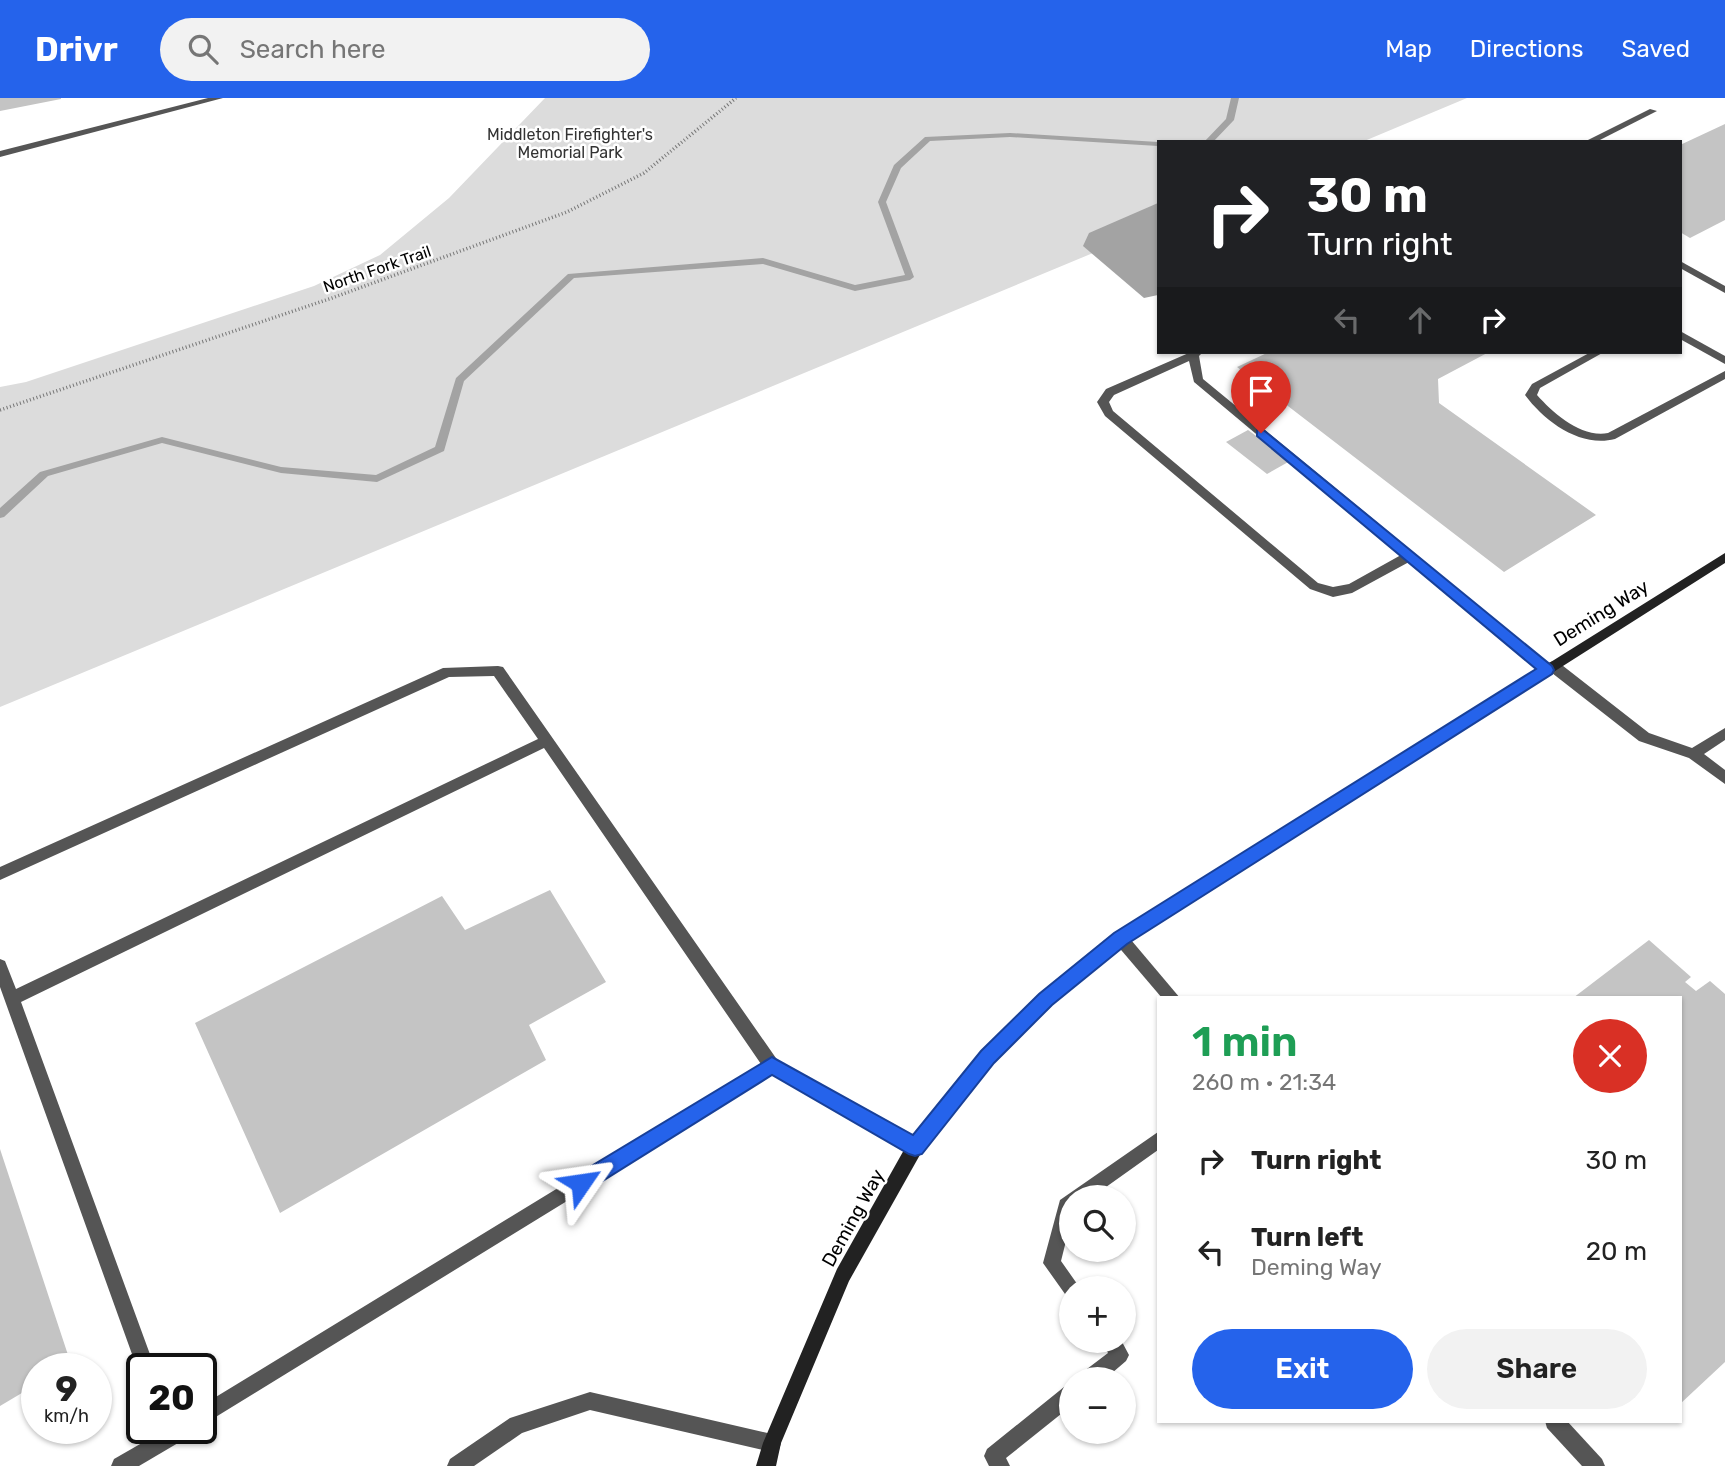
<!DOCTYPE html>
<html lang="en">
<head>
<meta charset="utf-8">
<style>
	:root { --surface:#fff; --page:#f2f2f2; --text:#222; --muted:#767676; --accent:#2563eb }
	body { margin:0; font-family:Rubik,sans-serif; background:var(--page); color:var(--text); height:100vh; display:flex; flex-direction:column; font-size:26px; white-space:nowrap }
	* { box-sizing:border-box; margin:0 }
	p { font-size:23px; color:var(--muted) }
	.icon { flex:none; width:38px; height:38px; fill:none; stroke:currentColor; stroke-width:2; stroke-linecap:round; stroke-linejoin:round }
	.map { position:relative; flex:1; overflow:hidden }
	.sheet { position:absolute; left:1157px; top:898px; width:525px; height:427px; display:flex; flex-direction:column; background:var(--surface); border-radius:0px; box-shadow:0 2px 5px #0004 }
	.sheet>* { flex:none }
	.guide { position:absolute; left:1157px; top:42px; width:525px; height:214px; border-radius:0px; box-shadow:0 2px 5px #0004; background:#202124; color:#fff; overflow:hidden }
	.fabs { position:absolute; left:1059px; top:1087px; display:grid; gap:14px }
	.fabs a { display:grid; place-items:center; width:77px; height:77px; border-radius:50%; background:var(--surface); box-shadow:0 2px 5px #0004; font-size:35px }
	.speed { position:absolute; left:21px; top:1255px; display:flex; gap:14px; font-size:35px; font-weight:700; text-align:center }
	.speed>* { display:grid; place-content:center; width:91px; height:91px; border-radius:50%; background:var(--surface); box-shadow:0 2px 5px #0004; line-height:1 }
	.speed small { font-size:18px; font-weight:400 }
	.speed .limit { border:4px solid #111; border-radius:10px; background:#fff; color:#111 }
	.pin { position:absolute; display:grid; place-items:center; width:60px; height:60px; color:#fff; margin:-72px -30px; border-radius:50% 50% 50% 0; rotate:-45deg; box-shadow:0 0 7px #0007 }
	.pin .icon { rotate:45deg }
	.me { position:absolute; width:77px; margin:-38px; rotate:58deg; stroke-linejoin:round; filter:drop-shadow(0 0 5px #0008) }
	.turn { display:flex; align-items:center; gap:24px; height:147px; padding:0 35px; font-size:32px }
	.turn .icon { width:91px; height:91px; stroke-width:2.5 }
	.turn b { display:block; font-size:49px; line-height:60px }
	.lanes { display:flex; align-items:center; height:66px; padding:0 35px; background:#0003; justify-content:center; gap:35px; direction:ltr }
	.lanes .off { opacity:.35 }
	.round { display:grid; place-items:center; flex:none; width:74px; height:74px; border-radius:37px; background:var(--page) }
	.head { display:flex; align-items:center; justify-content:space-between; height:119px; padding:0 35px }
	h1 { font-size:42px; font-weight:600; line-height:52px; color:#1e9e55 }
	.cta { display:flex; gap:14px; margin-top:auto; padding:14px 35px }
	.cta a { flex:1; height:80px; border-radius:42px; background:var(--accent); color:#fff; font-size:28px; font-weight:600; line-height:80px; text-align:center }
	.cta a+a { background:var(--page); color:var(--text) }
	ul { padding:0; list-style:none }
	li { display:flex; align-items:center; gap:21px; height:91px; padding:0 35px }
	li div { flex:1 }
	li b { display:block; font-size:26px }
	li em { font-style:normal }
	header { display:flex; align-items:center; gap:42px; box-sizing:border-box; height:98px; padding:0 35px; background:var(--accent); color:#fff }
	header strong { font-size:33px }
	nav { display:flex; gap:38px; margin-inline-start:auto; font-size:24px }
	.search { width:490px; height:63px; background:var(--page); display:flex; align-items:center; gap:18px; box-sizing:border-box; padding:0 24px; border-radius:38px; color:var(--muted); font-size:26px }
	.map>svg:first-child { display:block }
</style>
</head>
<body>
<header>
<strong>Drivr</strong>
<div class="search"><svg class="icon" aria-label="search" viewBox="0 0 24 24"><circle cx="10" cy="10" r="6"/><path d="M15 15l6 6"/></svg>Search here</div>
<nav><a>Map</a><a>Directions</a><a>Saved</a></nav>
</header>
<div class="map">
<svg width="1725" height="1368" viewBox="0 0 1725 1368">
	<rect width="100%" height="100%" fill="#fff"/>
	<!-- green -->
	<polygon fill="#dcdcdc" points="545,0 1467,0 1362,44 1158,44 1158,128 0,609 0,289 26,284 314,188 380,157 449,100"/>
	<!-- water -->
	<polygon fill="#a3a3a3" points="1158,105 1158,197 1144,200 1083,148 1089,135"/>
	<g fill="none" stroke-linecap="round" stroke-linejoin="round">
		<!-- stream -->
		<g fill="#a3a3a3" fill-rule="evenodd">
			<polygon points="1231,0 1239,0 1234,22 1213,44 1204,44 1226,21"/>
			<polygon points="1010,35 1158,44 1158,48 1010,39 930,43 901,70 886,104 914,179 910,182 855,193 763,166 574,180 464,283 444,353 377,384 281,375 162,345 48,378 4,419 0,420 0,410 40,374 162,339 281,369 376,377 435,349 456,280 568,176 763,160 855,187 905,177 878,104 894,67 925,39"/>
		</g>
	</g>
	<!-- building -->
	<g fill="#c4c4c4">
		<polygon points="0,0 61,0 61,1 0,13"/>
		<polygon points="1725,26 1725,122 1690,140 1680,134 1680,47"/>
		<polygon points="1269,254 1489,254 1438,281 1439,305 1596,417 1504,474 1237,269"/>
		<polygon points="1248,332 1290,363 1267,376 1226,344"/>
		<polygon points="550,792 606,884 529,927 546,962 280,1115 195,925 442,798 465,832"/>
		<polygon points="1649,842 1691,879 1685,884 1696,893 1710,883 1725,896 1725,1264 1680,1306 1680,900 1573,900"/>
		<polygon points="0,1051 71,1266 63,1270 37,1270 37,1286 0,1308"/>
	</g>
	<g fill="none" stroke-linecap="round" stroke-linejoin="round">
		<!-- path -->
		<polyline stroke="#777" stroke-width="3.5" stroke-dasharray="1 2.5" stroke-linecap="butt" points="0,312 332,200 567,114 644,75 736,0"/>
		<!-- lane -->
		<g fill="#555" fill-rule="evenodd">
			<polygon points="208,0 223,0 0,59 0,53"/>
			<polygon points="1650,11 1657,13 1596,44 1584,44"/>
			<polygon points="1680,163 1725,188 1725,195 1680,170"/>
			<polygon points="1680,233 1725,258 1725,266 1680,241"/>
			<path d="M1191,254H1203L1199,258L1203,281L1548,565L1553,563L1558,564L1649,635L1692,650L1725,630V642L1704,656L1725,672V686L1689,660L1639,643L1552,575L1547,577L1542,576L1409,464L1352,495L1333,499L1310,491L1105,318L1097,304L1106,291ZM1189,263L1194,284L1401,457L1349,486L1333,489L1318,485L1113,313L1109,304L1114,297Z"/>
			<path d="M1591,254H1604L1540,290L1537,297C1553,315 1581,340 1608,335L1725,273V281L1615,341C1581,350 1545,324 1525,297L1532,286Z"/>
			<polygon points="498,568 503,569 778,963 921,1043 923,1049 921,1055 915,1057 909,1055 772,977 201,1328 201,1308 761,966 544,650 21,904 155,1270 142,1270 142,1277 137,1270 0,889 0,861 5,863 16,891 538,641 494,578 449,579 0,782 0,769 443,570"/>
			<polygon points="1121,834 1126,836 1180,900 1162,900 1116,846 1113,841 1116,836"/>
			<polygon points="1158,1034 1158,1052 1092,1099 1071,1099 1071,1123 1061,1163 1080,1190 1071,1190 1071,1199 1065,1196 1043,1165 1060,1102"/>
			<polygon points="1101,1242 1121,1242 1129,1257 1126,1263 1105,1281 1081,1281 1083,1274 1108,1255"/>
			<polygon points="1071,1287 1071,1308 1006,1360 1010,1368 989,1368 984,1358 987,1351 1064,1289"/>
			<polygon points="590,1294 772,1336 779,1338 781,1345 779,1352 772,1354 590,1312 522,1335 474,1368 447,1368 450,1361 510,1320"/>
			<polygon points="1545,1323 1567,1323 1602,1361 1605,1368 1582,1368 1547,1330"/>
			<polygon points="168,1330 178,1331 180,1338 178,1345 139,1368 111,1368 114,1361"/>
		</g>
		<!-- secondary -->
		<polygon fill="#222" fill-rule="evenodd" points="1725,455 1725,465 1126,846 1051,906 994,964 921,1055 849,1183 781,1345 776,1368 756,1368 763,1345 837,1171 909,1043 982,954 1039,896 1116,836"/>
	</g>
	<!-- route -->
	<polygon fill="#2563eb" stroke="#184099" stroke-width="2" points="1261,330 1552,568 1554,572 1552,576 1127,846 1052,907 994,965 922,1056 915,1058 909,1056 772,977 588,1092 581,1094 575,1092 572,1085 575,1078 772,959 913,1037 981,953 1039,896 1114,835 1536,571 1257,338 1257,332"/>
	<g text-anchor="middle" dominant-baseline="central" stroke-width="5" stroke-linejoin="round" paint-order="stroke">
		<!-- far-park labels -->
		<g font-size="16" fill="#333" stroke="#fff">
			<text x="570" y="36">Middleton Firefighter's<tspan x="570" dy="18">Memorial Park</tspan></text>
		</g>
		<!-- far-street labels -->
		<g font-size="16" fill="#000" stroke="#fff">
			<text transform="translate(377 171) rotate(-19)">North Fork Trail</text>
		</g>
		<!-- street labels -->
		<g font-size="19" fill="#000" stroke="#fff">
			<text transform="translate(1601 515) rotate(-32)">Deming Way</text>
			<text transform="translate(853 1120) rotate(-61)">Deming Way</text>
		</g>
	</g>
</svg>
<div class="fabs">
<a><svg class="icon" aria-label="search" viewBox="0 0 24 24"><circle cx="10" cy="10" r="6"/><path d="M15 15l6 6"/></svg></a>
<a>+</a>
<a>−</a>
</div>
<div class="speed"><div>9<small>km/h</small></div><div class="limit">20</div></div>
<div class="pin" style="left:1261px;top:335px;background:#d93025"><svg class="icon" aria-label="arrive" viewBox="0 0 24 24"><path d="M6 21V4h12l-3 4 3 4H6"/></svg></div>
<svg class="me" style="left:581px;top:1085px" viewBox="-20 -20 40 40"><path d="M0-17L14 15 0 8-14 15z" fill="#2563eb" stroke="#fff" stroke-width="4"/></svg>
<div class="guide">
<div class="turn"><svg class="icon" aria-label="right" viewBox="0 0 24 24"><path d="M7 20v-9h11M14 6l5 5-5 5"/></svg><div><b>30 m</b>Turn right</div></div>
<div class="lanes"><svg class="icon off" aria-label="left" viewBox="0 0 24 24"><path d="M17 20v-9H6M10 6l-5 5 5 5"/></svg><svg class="icon off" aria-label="ahead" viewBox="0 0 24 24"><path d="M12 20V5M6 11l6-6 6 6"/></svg><svg class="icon" aria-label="right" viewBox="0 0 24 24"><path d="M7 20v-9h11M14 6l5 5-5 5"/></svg></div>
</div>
<section class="sheet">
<div class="head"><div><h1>1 min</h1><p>260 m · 21:34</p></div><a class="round" style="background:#d93025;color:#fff"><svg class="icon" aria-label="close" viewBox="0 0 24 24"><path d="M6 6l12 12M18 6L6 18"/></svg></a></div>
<ul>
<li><svg class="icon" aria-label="right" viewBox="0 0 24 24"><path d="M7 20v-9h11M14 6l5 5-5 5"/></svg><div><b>Turn right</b></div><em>30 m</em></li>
<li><svg class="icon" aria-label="left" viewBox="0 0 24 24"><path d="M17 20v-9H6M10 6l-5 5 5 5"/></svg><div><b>Turn left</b><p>Deming Way</p></div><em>20 m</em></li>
</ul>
<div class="cta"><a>Exit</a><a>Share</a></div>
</section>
</div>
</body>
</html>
